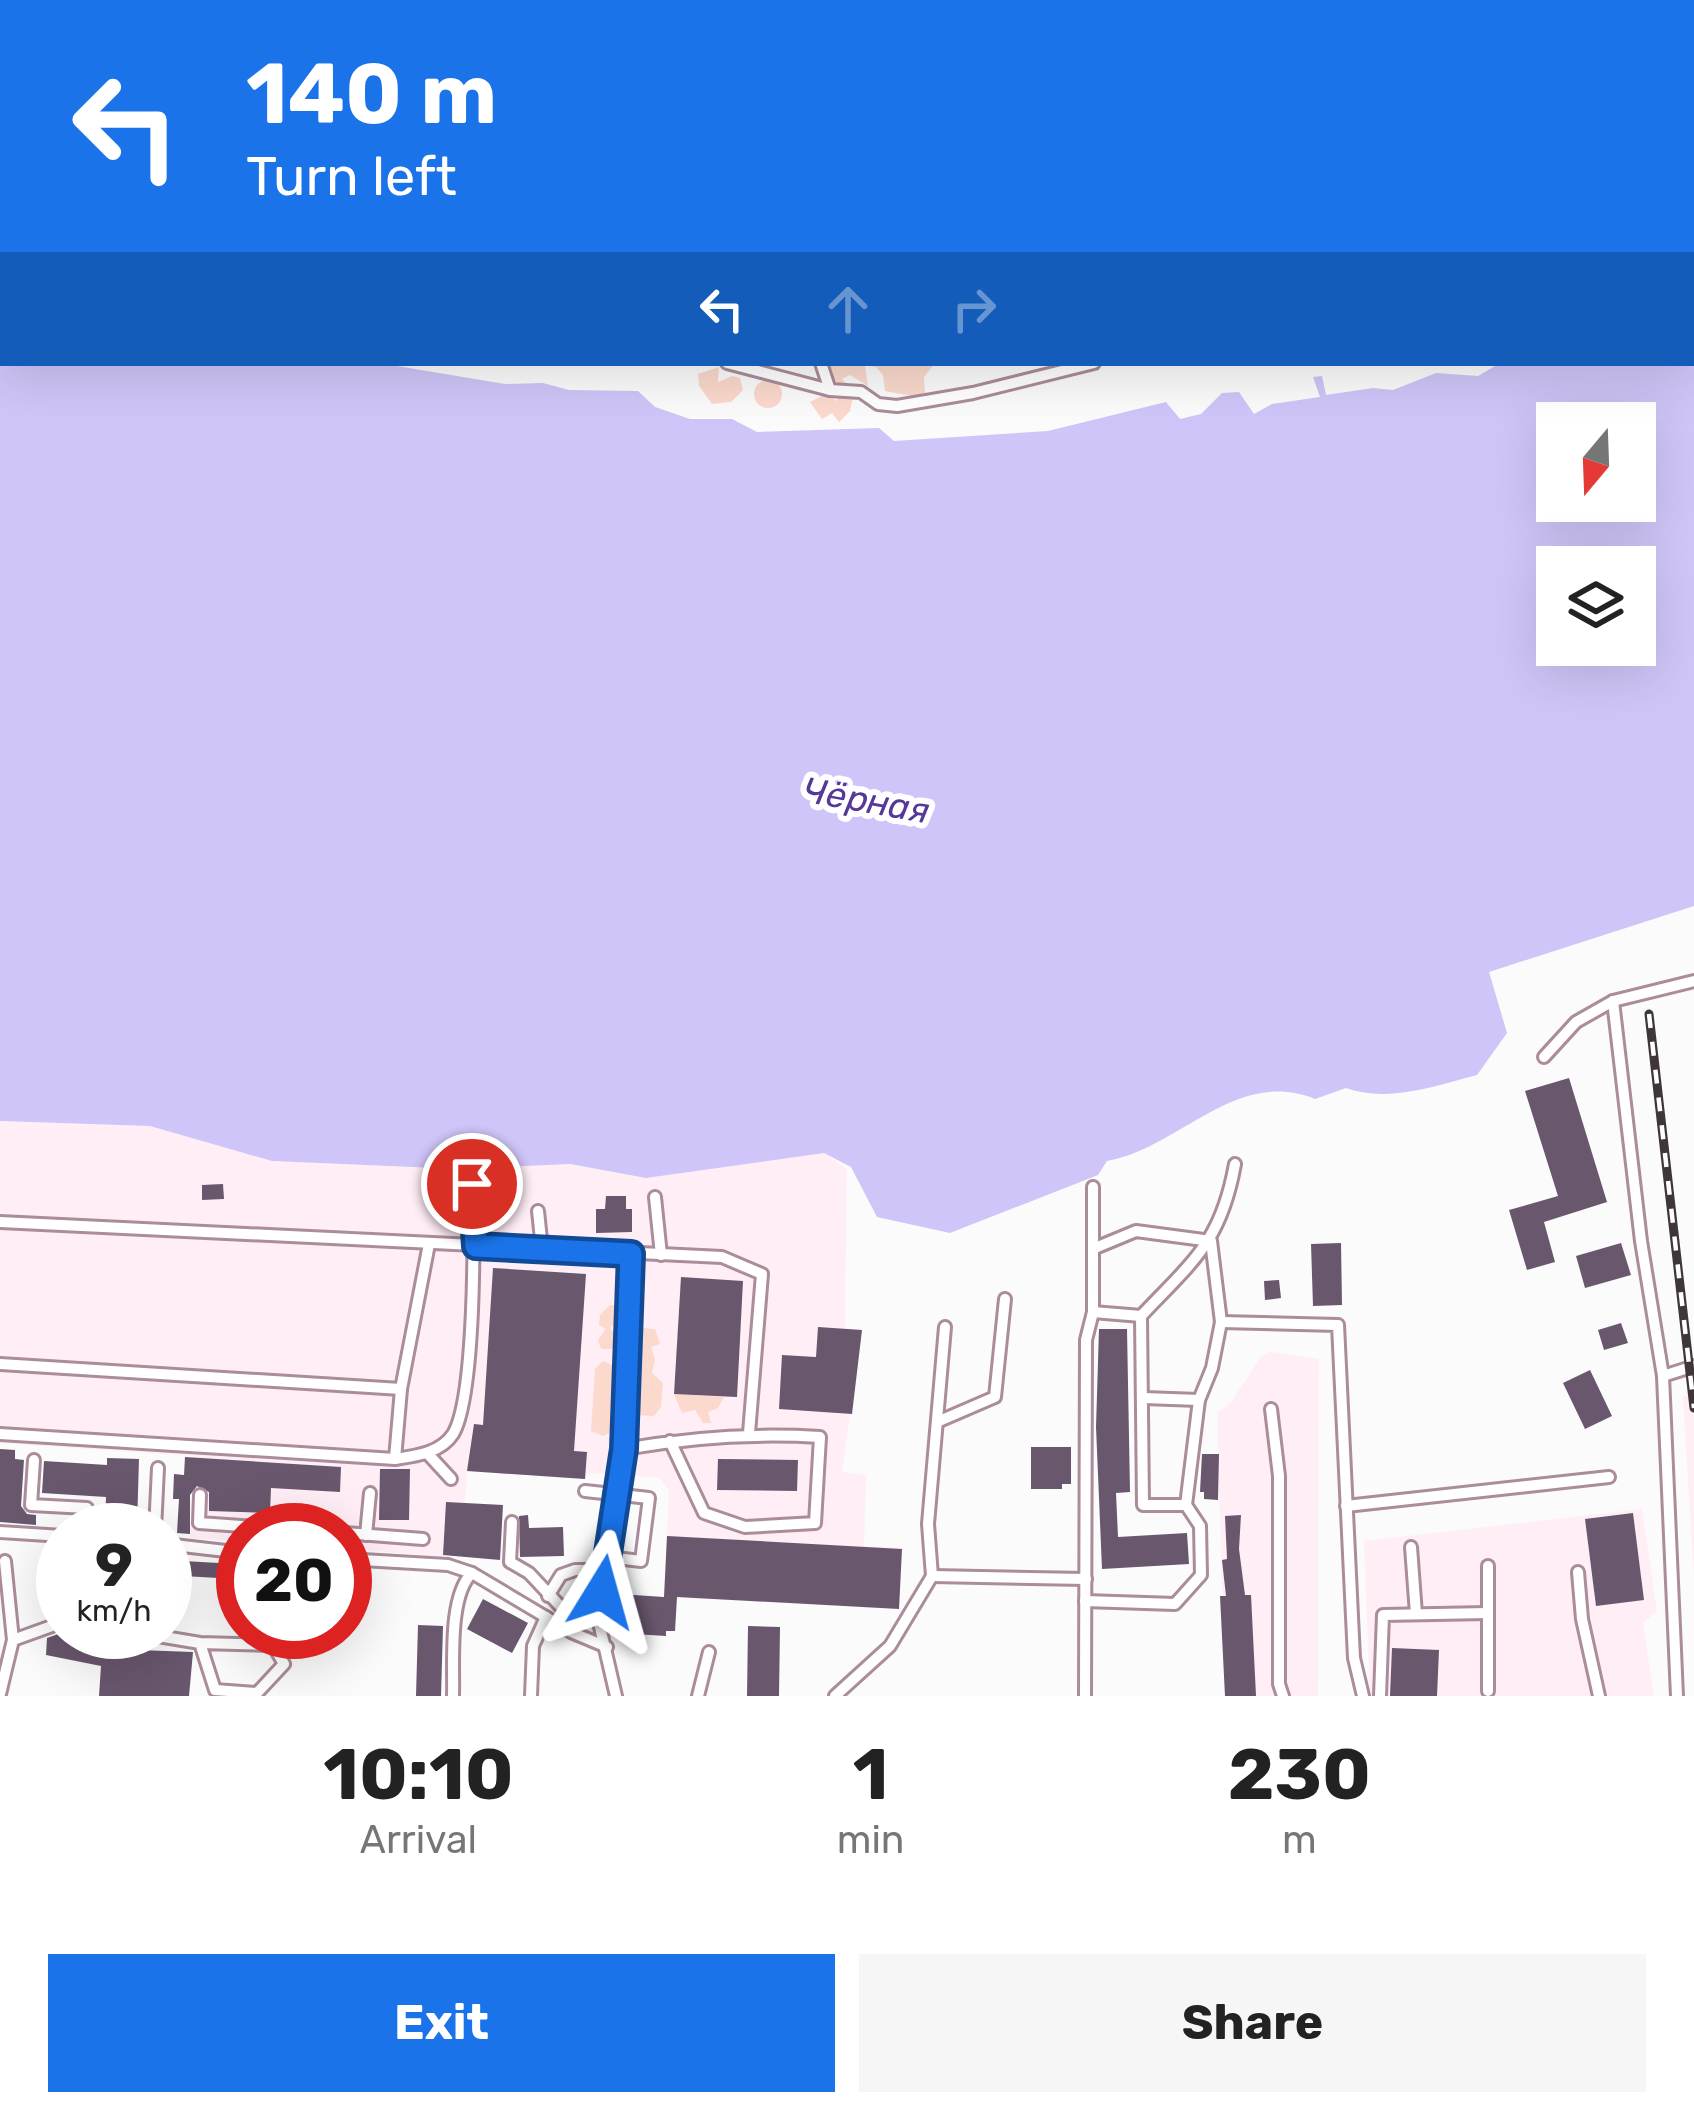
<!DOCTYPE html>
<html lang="en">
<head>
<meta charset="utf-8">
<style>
	:root { --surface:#fff; --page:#f6f6f6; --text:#222; --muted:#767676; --accent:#1a73e8 }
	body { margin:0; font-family:Rubik,sans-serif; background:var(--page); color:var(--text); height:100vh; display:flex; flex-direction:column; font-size:45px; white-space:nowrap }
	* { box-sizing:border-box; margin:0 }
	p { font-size:39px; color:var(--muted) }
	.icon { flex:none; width:66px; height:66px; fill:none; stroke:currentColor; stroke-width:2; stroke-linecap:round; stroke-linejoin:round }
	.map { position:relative; height:1696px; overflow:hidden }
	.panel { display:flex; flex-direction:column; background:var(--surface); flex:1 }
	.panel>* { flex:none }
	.top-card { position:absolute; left:0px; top:0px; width:1695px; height:366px; box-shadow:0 12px 48px #0002; background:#1a73e8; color:#fff; overflow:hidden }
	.needle { width:78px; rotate:199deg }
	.fabs { position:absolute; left:1536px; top:402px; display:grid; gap:24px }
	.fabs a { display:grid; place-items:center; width:120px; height:120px; border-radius:0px; background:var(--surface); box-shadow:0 12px 48px #0002; font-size:60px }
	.speed { position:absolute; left:36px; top:1503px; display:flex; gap:24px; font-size:60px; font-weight:700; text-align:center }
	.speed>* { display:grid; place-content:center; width:156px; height:156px; border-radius:50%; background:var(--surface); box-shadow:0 12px 48px #0002; line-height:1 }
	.speed small { font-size:30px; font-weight:400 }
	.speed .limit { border:18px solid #d22; background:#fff; color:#111 }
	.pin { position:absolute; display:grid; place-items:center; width:102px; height:102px; color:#fff; margin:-51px; border:6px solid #fff; border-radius:50%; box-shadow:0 3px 12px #0007 }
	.me { position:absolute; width:132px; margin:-66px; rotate:8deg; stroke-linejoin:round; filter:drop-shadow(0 0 9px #0008) }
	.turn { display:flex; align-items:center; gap:42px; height:252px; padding:0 48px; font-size:54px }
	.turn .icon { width:156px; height:156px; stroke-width:2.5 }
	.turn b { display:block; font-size:84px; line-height:102px }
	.lanes { display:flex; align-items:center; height:114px; padding:0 48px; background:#0003; justify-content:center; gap:60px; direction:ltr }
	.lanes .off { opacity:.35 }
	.eta { display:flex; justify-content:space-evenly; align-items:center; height:204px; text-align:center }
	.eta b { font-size:72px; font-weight:700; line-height:84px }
	.primary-button { display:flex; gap:24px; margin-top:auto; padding:24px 48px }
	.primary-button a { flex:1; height:138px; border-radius:0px; background:var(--accent); color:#fff; font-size:48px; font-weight:700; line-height:138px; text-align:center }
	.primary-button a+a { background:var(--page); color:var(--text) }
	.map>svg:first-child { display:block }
</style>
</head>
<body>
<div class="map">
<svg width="1694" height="1696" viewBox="0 0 1694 1696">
	<rect width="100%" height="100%" fill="#fbfbfb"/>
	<!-- built -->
	<g fill="#ffeef6">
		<polygon points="0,1121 150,1126 272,1161 460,1169 570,1164 646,1178 823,1152 847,1169 845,1328 862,1330 842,1472 866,1475 864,1546 902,1548 899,1609 664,1597 669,1491 660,1478 587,1473 585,1479 467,1471 465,1503 446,1502 442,1557 345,1548 345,1530 243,1530 243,1541 190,1538 194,1456 0,1443"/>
		<polygon points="1270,1352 1319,1359 1318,1696 1225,1696 1217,1412 1230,1404 1261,1356"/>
		<polygon points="1694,1391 1694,1578 1683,1397"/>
		<polygon points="1642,1509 1657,1611 1643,1623 1654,1696 1370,1696 1364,1541"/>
	</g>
	<!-- green -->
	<g fill="#fbd9cc">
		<polygon points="829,363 935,363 924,377 925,393 912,396 885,391 883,375 876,367 865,365 868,386 850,375 842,379 854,392 850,411 839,422 832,413 822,419 810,402 826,394 837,401 838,387"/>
		<polygon points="719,367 718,382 732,376 740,378 743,390 731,402 712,404 699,386 698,374"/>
		<circle cx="768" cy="394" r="14"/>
		<polygon points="610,1305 620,1305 619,1318 610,1328 618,1337 618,1344 612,1349 601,1349 598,1340 606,1329 599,1325 600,1315"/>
		<polygon points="642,1328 655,1329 660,1344 651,1347 655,1360 652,1373 663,1383 661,1407 654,1416 635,1415 637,1335"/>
		<polygon points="603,1361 615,1366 613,1431 603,1436 591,1431 595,1369"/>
		<polygon points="674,1394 724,1397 718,1408 708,1412 711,1423 703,1423 695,1410 682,1413"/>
	</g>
	<!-- water -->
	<g fill="#cfc5f8" fill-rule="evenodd">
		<polygon points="83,0 913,0 893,3"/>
		<path d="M0,235L3,363H379L505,384L543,383L569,390L638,391L655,407L690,419H732L757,432L879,428L894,441L1048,431L1166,402L1180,419L1201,414L1222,393L1239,392L1254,414L1272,404L1320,397L1313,377L1322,376L1326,395L1373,388L1393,390L1436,373L1478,376L1500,363H1692L1694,289V906L1489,972L1507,1033L1477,1075C1435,1086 1388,1103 1346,1088L1315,1099C1235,1067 1180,1148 1107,1161L1098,1175L950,1233L877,1217L851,1167L824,1153L646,1178L570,1164L460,1169L272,1161L150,1126L0,1121ZM1557,423H1635V501H1557ZM1635,567V645H1557V567Z"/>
	</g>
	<!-- building -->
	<g fill="#69576d">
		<polygon points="1569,1078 1607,1202 1544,1222 1555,1262 1527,1270 1509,1210 1558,1196 1525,1091"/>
		<polygon points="223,1184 224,1199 202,1200 202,1185"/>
		<polygon points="606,1196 626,1196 626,1209 632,1209 632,1232 596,1233 596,1209 605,1209"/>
		<polygon points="1341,1243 1342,1305 1313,1306 1311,1244"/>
		<polygon points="1621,1243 1631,1275 1585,1288 1576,1256"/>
		<polygon points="493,1268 586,1274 574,1451 587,1452 585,1479 467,1471 474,1424 483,1425"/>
		<polygon points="681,1277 743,1281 737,1397 674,1394"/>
		<polygon points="1279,1280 1281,1298 1265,1300 1264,1281"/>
		<polygon points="1621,1323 1628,1343 1604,1350 1598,1330"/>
		<polygon points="818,1327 862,1330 852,1414 779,1409 782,1355 816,1357"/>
		<polygon points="1099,1329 1127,1329 1130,1492 1116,1493 1118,1537 1187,1533 1189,1564 1102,1569 1096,1427"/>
		<polygon points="1590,1370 1612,1416 1585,1429 1563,1383"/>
		<polygon points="1031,1447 1071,1447 1071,1484 1062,1484 1062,1489 1031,1489"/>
		<polygon points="0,1449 15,1450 15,1459 24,1460 21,1506 27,1514 36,1515 36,1525 0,1522"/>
		<polygon points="1202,1454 1219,1454 1218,1500 1204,1499 1204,1492 1200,1492"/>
		<polygon points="185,1457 341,1467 340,1492 271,1488 270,1513 209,1511 209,1492 197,1486 190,1495 190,1534 177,1533 179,1499 173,1499 174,1474 184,1475"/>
		<polygon points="107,1458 139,1459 137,1526 105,1525 106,1497 42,1493 44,1461 107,1465"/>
		<polygon points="718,1459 798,1460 797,1491 717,1490"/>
		<polygon points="380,1469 410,1469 409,1520 379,1520"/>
		<polygon points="446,1502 503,1505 500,1560 443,1555"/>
		<polygon points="1633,1513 1644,1600 1596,1606 1585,1519"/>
		<polygon points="528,1515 529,1528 563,1527 564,1556 520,1557 519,1516"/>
		<polygon points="1241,1515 1239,1549 1245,1595 1251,1595 1256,1696 1225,1696 1220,1596 1226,1596 1222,1560 1227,1559 1225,1516"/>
		<polygon points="667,1536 902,1549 899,1609 677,1597 675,1631 666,1631 666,1636 617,1633 617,1623 610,1623 612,1608 618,1608 619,1594 664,1597"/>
		<polygon points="165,1560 237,1564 236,1579 165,1575"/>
		<polygon points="483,1599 528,1623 512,1653 467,1629"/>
		<polygon points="418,1625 443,1626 441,1696 416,1696"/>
		<polygon points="748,1626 780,1627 779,1696 747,1696"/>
		<polygon points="64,1632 86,1632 83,1648 193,1652 189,1696 99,1696 101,1666 46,1655 47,1638"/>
		<polygon points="1392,1648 1439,1650 1437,1696 1390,1696"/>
	</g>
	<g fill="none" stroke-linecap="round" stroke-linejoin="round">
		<!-- lane casing -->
		<g stroke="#ab8c9b" stroke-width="16">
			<g id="lane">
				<polyline points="0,35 3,35"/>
				<polyline points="0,160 3,161"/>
				<polyline points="727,363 830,390"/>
				<polyline points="821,363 830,390 861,392 878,404 897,406 973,393 1094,363"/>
				<polyline points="1613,1001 1641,1241 1663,1376 1677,1696"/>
				<polyline points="1544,1057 1576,1022 1613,1001 1694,981"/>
				<polyline points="655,1197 661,1255"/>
				<polyline points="538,1211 542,1249"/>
				<polyline points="0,1222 722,1257 762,1274 749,1433"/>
				<path d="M1093,1312L1141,1316C1193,1261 1221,1242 1235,1164"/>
				<polyline points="1141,1316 1143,1505 1186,1505"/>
				<polyline points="1221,1322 1338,1325 1354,1658 1363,1696"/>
				<polyline points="0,1364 401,1389"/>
				<polyline points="1663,1376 1694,1366"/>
				<polyline points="1144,1398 1199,1400"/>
				<polyline points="1271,1409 1279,1476 1279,1684 1283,1696"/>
				<polyline points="937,1422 995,1397 1005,1299"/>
				<path d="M0,1434L395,1459C415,1456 441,1453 453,1434C475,1398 475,1231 472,1184"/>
				<path d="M624,1449C691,1437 753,1433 820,1437L815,1523L745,1527L704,1513L670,1441"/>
				<polyline points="428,1454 451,1479"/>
				<polyline points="395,1459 401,1389 429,1244"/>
				<polyline points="34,1460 31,1505 87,1508"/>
				<polyline points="585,1491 649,1498 641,1561 607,1557"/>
				<polyline points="200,1495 199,1523 301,1530"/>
				<polyline points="1346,1506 1609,1477"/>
				<polyline points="512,1522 510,1562 529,1573 561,1607"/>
				<polyline points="155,1530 158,1468"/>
				<polyline points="0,1532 63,1536"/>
				<polyline points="345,1533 423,1539"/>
				<polyline points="366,1535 370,1493"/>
				<polyline points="165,1544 243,1553"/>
				<polyline points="1411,1547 1416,1614"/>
				<polyline points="345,1559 448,1565 472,1573 571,1632 607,1647"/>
				<polyline points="1488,1566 1488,1691"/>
				<polyline points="1578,1572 1582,1619 1599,1696"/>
				<polyline points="932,1576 1086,1579"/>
				<polyline points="548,1596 561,1575 575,1570 605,1570"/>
				<polyline points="1085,1601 1175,1604 1201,1575 1200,1526 1186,1505 1199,1400 1212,1368 1221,1322 1211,1241 1136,1231 1095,1248"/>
				<polyline points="134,1632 200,1643 273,1645 284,1664 257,1693 215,1690 200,1643"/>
				<polyline points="13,1640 63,1622"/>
				<polyline points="0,1694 13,1640 5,1561"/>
				<path d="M453,1696C454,1664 448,1596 472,1573"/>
				<polyline points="531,1696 533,1646 546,1617"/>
				<polyline points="616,1696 600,1627 624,1449 631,1254"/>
				<polyline points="698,1696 709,1652"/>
				<polyline points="835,1696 890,1646 932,1576 928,1524 945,1327"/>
				<polyline points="1085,1696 1086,1340 1093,1312 1093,1187"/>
				<polyline points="1380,1696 1383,1615 1488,1613"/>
			</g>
		</g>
		<!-- lane -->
		<use href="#lane" stroke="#fff" stroke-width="10"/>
		<!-- rail casing -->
		<g stroke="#3f363a" stroke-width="9">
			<polyline id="rail" points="1649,1014 1694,1408"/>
		</g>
		<!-- rail -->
		<use href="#rail" stroke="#fff" stroke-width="4.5" stroke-dasharray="14" stroke-linecap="butt"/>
	</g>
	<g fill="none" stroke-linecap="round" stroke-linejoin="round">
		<!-- route casing -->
		<g stroke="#114b97" stroke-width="30">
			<polyline id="route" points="472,1184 476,1246 631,1254 624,1449 602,1592"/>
		</g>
		<!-- route -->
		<use href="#route" stroke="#1a73e8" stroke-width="21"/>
	</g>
	<g text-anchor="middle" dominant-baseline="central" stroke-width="12" stroke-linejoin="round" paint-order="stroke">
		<!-- water labels -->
		<g font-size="36" font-style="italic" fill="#553897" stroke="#fff">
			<text transform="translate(866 800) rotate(10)">Чёрная</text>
		</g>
	</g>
</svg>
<div class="fabs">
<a><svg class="needle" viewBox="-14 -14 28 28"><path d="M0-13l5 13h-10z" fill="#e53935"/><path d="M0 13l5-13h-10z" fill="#767676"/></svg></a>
<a><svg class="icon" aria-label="layers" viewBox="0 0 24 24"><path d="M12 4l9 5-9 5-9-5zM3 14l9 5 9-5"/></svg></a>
</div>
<div class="speed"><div>9<small>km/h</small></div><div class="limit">20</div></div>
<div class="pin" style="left:472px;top:1184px;background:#d93025"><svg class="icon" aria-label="arrive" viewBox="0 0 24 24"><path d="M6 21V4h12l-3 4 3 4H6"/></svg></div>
<svg class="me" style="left:602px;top:1592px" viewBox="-20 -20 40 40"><path d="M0-17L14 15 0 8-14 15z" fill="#1a73e8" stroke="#fff" stroke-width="4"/></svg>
<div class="top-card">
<div class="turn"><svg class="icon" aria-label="left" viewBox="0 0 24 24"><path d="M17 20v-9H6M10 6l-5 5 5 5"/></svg><div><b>140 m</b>Turn left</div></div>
<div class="lanes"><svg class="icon" aria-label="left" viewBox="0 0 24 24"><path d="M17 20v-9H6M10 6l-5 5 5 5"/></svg><svg class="icon off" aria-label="ahead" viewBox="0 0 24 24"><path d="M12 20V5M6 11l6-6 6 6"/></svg><svg class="icon off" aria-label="right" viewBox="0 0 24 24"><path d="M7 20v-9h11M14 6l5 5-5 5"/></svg></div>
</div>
</div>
<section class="panel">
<div class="eta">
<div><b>10:10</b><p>Arrival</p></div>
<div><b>1</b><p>min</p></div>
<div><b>230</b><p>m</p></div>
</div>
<div class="primary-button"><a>Exit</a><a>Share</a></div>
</section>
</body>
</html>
